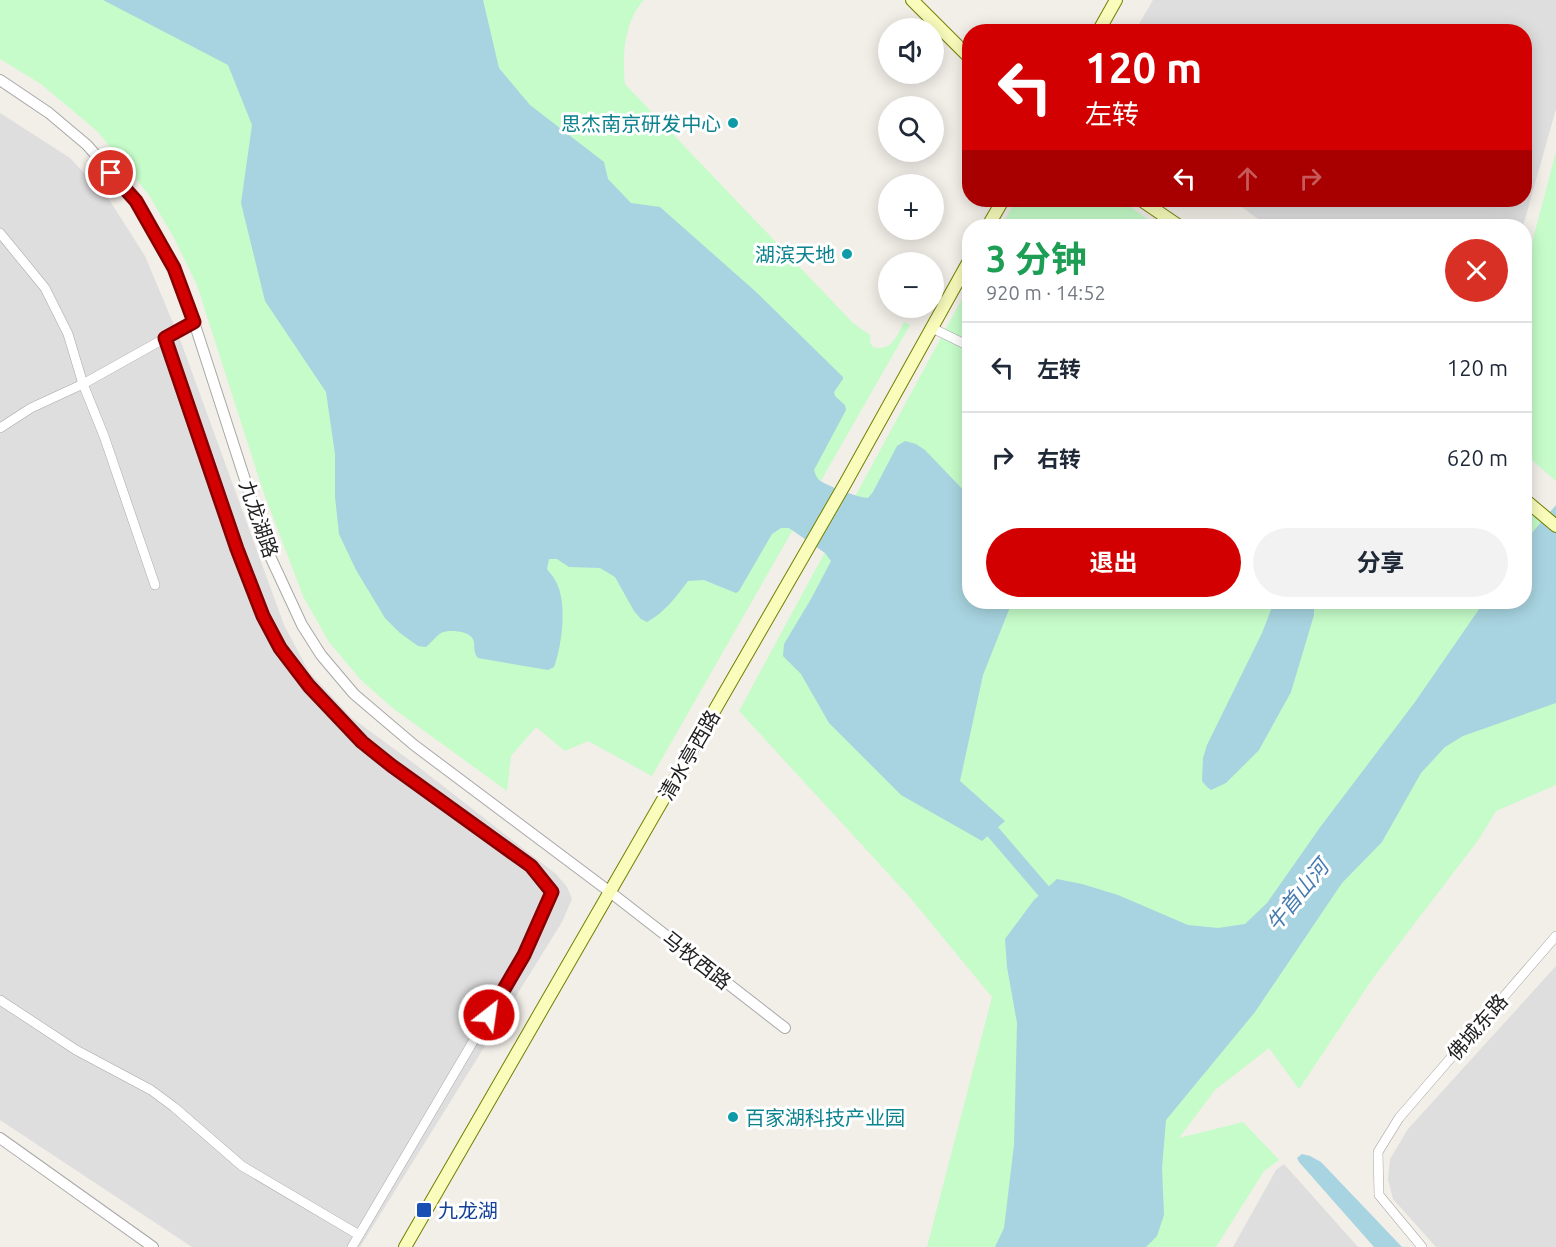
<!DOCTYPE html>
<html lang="zh">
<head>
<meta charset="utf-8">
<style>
	:root { --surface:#fff; --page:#f2f2f3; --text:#1f2937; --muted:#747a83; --line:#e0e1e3; --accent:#d20001 }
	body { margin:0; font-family:Ubuntu,"Noto Sans SC",sans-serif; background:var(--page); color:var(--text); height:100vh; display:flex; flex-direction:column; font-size:22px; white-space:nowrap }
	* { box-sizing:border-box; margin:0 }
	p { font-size:20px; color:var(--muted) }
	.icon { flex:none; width:33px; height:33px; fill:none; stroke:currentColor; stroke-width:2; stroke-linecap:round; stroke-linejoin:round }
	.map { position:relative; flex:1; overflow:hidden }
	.details { position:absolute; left:962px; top:219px; width:570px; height:390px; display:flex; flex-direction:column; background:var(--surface); border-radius:24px; box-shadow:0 3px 15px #0003 }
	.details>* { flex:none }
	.banner { position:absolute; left:962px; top:24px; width:570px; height:183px; border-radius:24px; box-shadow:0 3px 15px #0003; background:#d20001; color:#fff; overflow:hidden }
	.fabs { position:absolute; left:878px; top:18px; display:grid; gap:12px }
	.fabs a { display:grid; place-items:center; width:66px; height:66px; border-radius:50%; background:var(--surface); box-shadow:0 3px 15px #0003; font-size:30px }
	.pin { position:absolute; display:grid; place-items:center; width:51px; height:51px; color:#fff; margin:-26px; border:3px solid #fff; border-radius:50%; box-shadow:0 2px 6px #0007 }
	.me { position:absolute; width:66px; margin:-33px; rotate:30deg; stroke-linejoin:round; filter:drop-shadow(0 0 4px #0008) }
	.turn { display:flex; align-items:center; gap:21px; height:126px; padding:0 24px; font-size:27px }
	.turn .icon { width:78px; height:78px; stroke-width:2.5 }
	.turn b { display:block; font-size:42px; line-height:51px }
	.lanes { display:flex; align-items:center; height:57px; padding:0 24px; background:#0003; justify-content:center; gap:30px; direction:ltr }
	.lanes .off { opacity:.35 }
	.round { display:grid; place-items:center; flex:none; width:63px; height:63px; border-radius:32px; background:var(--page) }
	.overview { display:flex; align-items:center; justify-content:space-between; height:102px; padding:0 24px }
	h1 { font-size:36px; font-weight:700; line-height:45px; color:#1e9e55 }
	.primary-button { display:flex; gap:12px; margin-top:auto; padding:12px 24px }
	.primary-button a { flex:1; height:69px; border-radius:36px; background:var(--accent); color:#fff; font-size:24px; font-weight:700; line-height:69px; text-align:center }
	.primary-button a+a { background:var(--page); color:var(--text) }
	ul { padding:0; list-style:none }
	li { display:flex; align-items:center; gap:18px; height:90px; padding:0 24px; border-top:2px solid var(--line) }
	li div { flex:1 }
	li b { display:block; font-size:22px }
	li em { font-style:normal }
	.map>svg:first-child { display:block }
</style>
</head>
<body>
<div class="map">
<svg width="1556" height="1247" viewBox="0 0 1556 1247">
	<rect width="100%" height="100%" fill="#f2eee8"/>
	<!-- residential -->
	<g fill="#dfdede">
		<polygon points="1153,0 1556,0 1556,109 1523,226 1268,226 1232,200 1524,200 1524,32 1135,31"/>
		<polygon points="0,113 70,158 110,201 145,256 181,342 284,625 309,672 352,718 416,765 556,874 567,887 572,899 562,922 360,1247 192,1247 0,1120"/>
		<polygon points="1556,966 1556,1247 1436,1247 1393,1199 1388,1179 1390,1159 1408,1129"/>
		<polygon points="1284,1164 1358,1247 1233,1247 1276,1170"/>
	</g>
	<!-- park -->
	<g fill="#c5fcc9">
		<path d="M0,0H644C624,21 622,56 625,84L853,323L870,335V342L873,347C892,352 897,336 904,322L910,325L652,776L588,741L565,751L536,727L511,756L507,791L394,709L362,681L329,642L303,596L262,488L197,285L173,236L149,195L98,132L41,84L0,59Z"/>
		<polygon points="1556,152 1556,481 1524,453 1524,273"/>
		<polygon points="1016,200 1121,200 1157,226 1001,226"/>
		<polygon points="969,286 969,602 1524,602 1524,507 1556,534 1556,785 1496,811 1479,839 1373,978 1299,1089 1269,1048 1215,1090 1179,1138 1243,1122 1279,1160 1264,1171 1216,1247 927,1247 992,997 907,894 739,711"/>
	</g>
	<!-- water -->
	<g fill="#a7d4e0">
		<path d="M103,0H483L499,68L530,105L604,162L608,179L631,203L660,207L755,291L843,377V379L834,392L835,396L845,405L846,410L814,470C815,473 816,476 818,479C824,485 859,498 868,498L873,492L897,446L905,441L916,444L925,450L969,496V602H1012L983,675L960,781L1005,821L982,841L901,795L829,723L801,674L783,656L784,644L811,599L831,561L825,553L789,528H781L772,534L739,591L736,593L704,580L688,581C676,597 665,612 647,622L641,619L634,611L615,577L600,568L569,567L557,559H549L547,569C549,572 553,576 555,580C568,600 562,646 554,667L548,670L478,658C472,651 476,646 473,639C469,631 449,629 441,633C436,636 431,643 426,647L418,646L400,633L385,618L356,570L339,534L335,497V454L326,392L265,301L241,203L252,125L228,65Z"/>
		<polygon points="1556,505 1556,703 1463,736 1445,747 1421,773 1382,842 1342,883 1255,1012 1166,1120 1162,1168 1164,1215 1157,1236 1146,1247 995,1247 1004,1228 1014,1145 1017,1023 1007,967 1005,939 1034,900 1057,879 1082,884 1118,895 1188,925 1218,928 1245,924 1267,903 1321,826 1415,702 1484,602 1524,602 1524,542"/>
		<polygon points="1274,602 1314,602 1314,615 1291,692 1259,750 1226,783 1211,790 1206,786 1202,781 1203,758 1207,745 1262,633"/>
		<polygon points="1302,1154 1310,1156 1321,1162 1402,1247 1374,1247 1299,1162 1297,1158"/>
	</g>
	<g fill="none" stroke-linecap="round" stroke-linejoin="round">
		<!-- river -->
		<polyline stroke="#a7d4e0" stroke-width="14" points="993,832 1054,903"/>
		<!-- minor casing -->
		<g stroke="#a8a8a8" stroke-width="10">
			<g id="minor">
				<polyline points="0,233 45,288 68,334 83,384 104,436 155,585"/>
				<polyline points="932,328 969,346"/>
				<polyline points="165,338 237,549 263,616 280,648 309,685 362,742 392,766 531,866 552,892 524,955 352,1247"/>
				<polyline points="0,428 31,408 83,384 194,322"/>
				<polyline points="0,1000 76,1050 151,1090 174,1107 242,1166 359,1235"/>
				<polyline points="1422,1247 1379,1195 1378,1152 1399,1118 1556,936"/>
			</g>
		</g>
		<!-- tertiary casing -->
		<g stroke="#a8a8a8" stroke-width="12">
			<g id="tertiary">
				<polyline points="0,80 49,113 87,145 136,201 174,268 194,322 269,554 302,625 321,655 354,694 414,745 610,892 785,1028"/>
				<polyline points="0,1138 153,1247"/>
			</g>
		</g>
		<!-- secondary casing -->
		<g stroke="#728001" stroke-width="14">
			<g id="secondary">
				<polyline points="912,0 969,57"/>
				<polyline points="1098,32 1116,0"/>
				<polyline points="1141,200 1179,226"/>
				<polyline points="988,226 1003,200"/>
				<polyline points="1524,499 1556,526"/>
				<polyline points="405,1247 845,484 969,261"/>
			</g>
		</g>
		<!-- minor -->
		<use href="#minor" stroke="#fff" stroke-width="9"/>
		<!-- tertiary -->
		<use href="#tertiary" stroke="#fff" stroke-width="10"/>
		<!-- secondary -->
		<use href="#secondary" stroke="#f9fcbb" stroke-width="12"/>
	</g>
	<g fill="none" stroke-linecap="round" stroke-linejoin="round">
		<!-- route casing -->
		<g stroke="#880001" stroke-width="15">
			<polyline id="route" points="111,173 136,201 174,268 194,322 165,338 237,549 263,616 280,648 309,686 362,742 392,766 531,866 552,892 524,955 489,1015"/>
		</g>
		<!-- route -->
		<use href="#route" stroke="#d20001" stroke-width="10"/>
	</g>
	<!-- markers -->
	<g fill="#0f9aa8" stroke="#fff" stroke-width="2">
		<circle cx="733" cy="123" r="6"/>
		<circle cx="847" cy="254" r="6"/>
		<circle cx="733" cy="1117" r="6"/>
	</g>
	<rect fill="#1a4fb4" stroke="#fff" stroke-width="2" x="416" y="1202" width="16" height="16" rx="3"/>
	<g text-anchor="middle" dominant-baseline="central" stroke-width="6" stroke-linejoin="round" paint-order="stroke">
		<!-- culture labels -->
		<g font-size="20" fill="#0d838f" stroke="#fff" text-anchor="end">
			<text x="721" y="123">思杰南京研发中心</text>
			<text x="835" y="254">湖滨天地</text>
			<text x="745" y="1117" text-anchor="start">百家湖科技产业园</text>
		</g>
		<!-- street labels -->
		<g font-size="20" fill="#212121" stroke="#fff">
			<text transform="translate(259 519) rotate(71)">九龙湖路</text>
			<text transform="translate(689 755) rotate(-60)">清水亭西路</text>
			<text transform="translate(697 960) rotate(38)">马牧西路</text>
			<text transform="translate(1477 1027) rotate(-49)">佛城东路</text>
		</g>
		<!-- transit labels -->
		<g font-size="20" fill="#164399" stroke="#fff" text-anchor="start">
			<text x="438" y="1210">九龙湖</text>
		</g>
		<!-- water labels -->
		<g font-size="21" font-style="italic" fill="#457aae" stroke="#fff">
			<text transform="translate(1297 895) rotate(-51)">牛首山河</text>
		</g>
	</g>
</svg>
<div class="fabs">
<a><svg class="icon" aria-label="sound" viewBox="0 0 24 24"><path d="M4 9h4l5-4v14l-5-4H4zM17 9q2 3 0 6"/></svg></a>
<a><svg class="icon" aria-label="search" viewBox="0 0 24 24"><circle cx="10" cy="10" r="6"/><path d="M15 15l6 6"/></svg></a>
<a>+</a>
<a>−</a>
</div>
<div class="pin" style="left:111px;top:173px;background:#d93025"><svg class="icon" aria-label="arrive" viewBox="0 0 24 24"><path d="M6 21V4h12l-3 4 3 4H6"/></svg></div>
<svg class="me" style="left:489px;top:1015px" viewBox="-20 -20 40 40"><circle r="17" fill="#d20001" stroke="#fff" stroke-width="3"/><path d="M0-11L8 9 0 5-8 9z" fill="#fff"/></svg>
<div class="banner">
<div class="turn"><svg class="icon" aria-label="left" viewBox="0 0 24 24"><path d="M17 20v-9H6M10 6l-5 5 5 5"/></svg><div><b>120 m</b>左转</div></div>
<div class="lanes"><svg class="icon" aria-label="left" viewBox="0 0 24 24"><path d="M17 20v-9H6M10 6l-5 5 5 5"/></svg><svg class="icon off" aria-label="ahead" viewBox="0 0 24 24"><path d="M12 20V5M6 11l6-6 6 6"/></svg><svg class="icon off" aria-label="right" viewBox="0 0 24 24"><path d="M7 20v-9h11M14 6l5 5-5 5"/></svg></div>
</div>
<section class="details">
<div class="overview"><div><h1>3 分钟</h1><p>920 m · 14:52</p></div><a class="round" style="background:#d93025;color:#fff"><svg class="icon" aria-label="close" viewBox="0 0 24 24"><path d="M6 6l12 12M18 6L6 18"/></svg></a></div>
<ul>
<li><svg class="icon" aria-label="left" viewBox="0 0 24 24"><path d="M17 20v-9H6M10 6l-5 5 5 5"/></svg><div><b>左转</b></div><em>120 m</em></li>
<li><svg class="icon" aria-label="right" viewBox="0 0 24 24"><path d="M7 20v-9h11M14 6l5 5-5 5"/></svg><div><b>右转</b></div><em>620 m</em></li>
</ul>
<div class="primary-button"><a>退出</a><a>分享</a></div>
</section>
</div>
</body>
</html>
